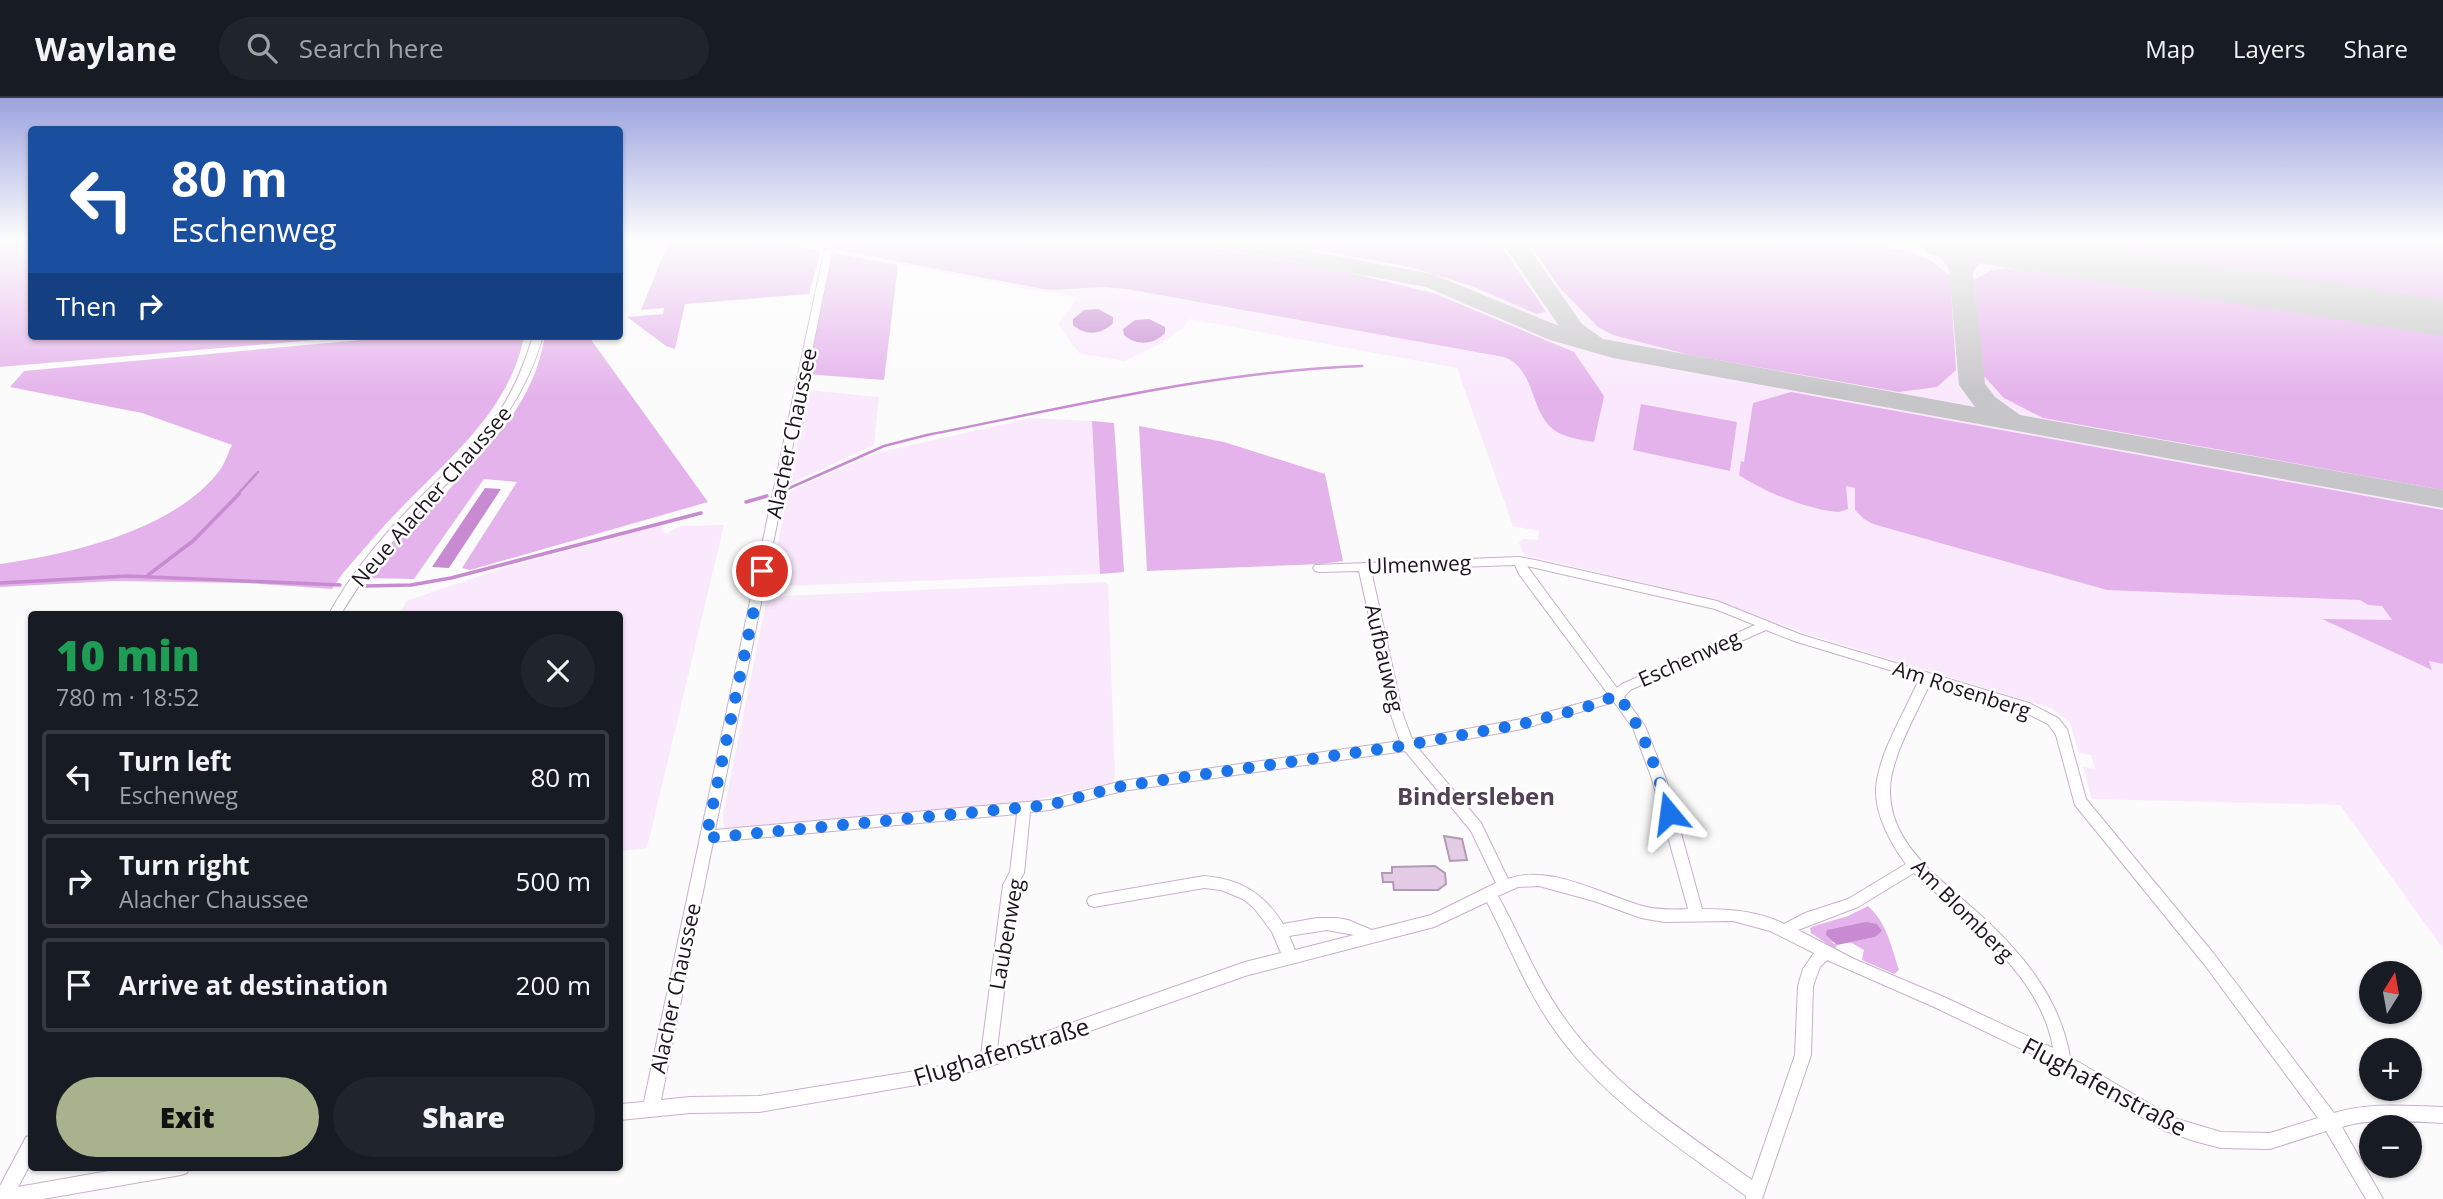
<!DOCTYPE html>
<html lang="en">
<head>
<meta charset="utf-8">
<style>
	:root { --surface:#171b24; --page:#20242c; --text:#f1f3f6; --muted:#9ea1a6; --line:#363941; --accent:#a8b28c }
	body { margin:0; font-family:"Open Sans",sans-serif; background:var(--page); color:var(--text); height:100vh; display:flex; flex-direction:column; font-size:26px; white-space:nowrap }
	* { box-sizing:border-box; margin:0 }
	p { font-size:23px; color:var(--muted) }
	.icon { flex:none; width:38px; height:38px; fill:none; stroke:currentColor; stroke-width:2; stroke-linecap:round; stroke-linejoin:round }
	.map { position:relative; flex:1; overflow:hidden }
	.side { position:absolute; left:28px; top:513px; width:595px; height:560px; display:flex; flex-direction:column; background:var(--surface); border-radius:7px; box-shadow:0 2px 5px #0004 }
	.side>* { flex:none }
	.top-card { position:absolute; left:28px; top:28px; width:595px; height:214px; border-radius:7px; box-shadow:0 2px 5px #0004; background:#1a4fa0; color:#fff; overflow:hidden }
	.needle { width:46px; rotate:11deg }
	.buttons { position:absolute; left:2359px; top:863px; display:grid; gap:14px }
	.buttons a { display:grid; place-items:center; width:63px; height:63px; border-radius:50%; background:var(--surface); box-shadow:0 2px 5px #0004; font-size:35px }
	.pin { position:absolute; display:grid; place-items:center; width:60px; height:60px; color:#fff; margin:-30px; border:4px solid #fff; border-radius:50%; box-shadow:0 2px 7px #0007 }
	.me { position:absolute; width:77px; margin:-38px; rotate:344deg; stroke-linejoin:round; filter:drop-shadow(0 0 5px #0008) }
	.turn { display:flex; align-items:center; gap:24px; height:147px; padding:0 28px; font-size:32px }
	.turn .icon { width:91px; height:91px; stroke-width:2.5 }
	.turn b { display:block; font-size:49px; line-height:60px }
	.then { display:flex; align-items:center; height:66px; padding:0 28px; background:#0003; gap:14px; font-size:26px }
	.round { display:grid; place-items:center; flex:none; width:74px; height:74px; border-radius:37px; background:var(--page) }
	.overview { display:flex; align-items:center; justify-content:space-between; height:119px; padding:0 28px }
	h1 { font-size:42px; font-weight:800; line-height:52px; color:#1e9e55 }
	.primary-button { display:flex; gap:14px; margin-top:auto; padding:14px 28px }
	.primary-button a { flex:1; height:80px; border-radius:42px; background:var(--accent); color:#111; font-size:28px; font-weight:800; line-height:80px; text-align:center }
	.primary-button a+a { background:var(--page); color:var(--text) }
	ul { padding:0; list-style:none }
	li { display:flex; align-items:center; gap:21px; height:94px; margin:0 14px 10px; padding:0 14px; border:4px solid var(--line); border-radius:7px }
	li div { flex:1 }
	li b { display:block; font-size:26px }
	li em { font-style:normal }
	header { display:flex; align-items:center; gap:42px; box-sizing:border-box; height:98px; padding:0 35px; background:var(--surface); border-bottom:2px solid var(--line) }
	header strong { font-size:33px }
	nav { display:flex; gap:38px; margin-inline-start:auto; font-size:24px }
	.search { width:490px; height:63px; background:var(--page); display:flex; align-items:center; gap:18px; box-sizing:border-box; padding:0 24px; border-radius:38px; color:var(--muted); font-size:26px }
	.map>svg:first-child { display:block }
</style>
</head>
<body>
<header>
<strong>Waylane</strong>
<div class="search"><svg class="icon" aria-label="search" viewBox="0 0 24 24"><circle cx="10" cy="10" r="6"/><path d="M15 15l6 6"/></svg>Search here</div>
<nav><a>Map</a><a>Layers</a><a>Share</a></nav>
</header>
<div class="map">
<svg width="2443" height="1101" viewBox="0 0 2443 1101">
	<rect width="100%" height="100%" fill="#fbfbfb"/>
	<!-- built -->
	<g fill="#fae8fd">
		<polygon points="769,143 2443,143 2443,851 2340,707 2092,701 2083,669 2095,671 2091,657 2079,655 2070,625 2051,610 1807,536 1718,503 1524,457 1519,445 1524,441 1538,442 1539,433 1513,428 1457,270 1189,221 1183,230 1162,245 1124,263 1079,255 1058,226 1077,200"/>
		<polygon points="808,292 879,299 874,347 789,386"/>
		<polygon points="1031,320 1092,323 1100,476 786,488 770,485 788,394 876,355"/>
		<polygon points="662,427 665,436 681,428 724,427 647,750 620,753 620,516 400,516 406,503 503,470"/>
		<polygon points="1105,484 1108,486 1115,679 1111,685 1007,708 724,732 723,717 766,505 784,498"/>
	</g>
	<!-- green -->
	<g fill="#e4b3eb">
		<polygon points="0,143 31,143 32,238 362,238 0,269"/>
		<polygon points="669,143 770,143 821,153 809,196 685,206 675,251 666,248 627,219 663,216 664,210 641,212"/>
		<path d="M834,143H1173L1339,172L1436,196L1574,254L1604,298L1594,344C1582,342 1567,340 1557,334C1529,317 1537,271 1504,259L1127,191L1103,189L1049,192L832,151Z"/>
		<polygon points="1266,143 1498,143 1546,214 1537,216 1474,189 1410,169"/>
		<polygon points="1528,143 1848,143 1909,153 1932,163 1950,178 1956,272 1937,289 1899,294 1690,257 1613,237 1598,229 1559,189"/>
		<polygon points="2049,143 2443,143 2443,203"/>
		<polygon points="833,155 898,167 884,282 806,276"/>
		<polygon points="2015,170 2443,237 2443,392 2043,320 2004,300 1982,276 1974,182 1991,172"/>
		<path d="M405,238H524C511,309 452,358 404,407C383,428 363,452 343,475L332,491L246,485L113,483L0,489V466C71,456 175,432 220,372C225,365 228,355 232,347L142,315L10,289L24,273Z"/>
		<path d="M545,238H591L592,243L708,404L470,472L462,470L517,384L484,381L414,481L366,480C387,452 410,419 441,401C487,347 532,312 545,238Z"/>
		<path d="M1791,294L2443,412V566L2429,563L2432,572L2322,521L2392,522L2382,508L2368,507L2360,502L2107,492L1873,426L1864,421L1855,412V390L1846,388L1848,411L1839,414C1808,412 1764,394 1739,377L1741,363L1744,364L1753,305Z"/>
		<polygon points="1641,306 1737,324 1730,373 1633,352"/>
		<polygon points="1092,323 1114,325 1124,474 1100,476"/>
		<polygon points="1139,328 1224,344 1325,376 1343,463 1321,466 1147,473"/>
		<path d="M1868,808C1887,825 1891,848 1899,872L1894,876L1862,862L1864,852L1850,844L1875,839L1831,844L1837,847L1835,851L1811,835L1810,830L1814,828L1848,818Z"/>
	</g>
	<!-- water -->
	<g fill="#c88ad1">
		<path d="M1098,211L1113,219V225C1102,237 1085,238 1073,227V221L1084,212Z"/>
		<path d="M1149,221L1165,229V235C1154,247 1136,248 1124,237L1123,231L1135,222Z"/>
		<polygon points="485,390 501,391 449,470 432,469"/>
		<polygon points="1866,824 1877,826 1882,833 1875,839 1837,847 1826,837 1827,832"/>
	</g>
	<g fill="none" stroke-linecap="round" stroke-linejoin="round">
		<!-- stream-far1 -->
		<g stroke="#c88ad1" stroke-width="2.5">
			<path d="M785,392L884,348L927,337C1071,309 1215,273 1362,268"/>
			<polyline points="237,397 258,374"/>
		</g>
		<!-- stream -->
		<g stroke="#c88ad1" stroke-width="3.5">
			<polyline points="746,404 767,398"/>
			<polyline points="148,477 193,443 239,396"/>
			<polyline points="0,485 127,478 340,487"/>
			<polyline points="365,488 411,487 451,480 701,415"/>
		</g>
		<!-- taxiway -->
		<path fill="#c6c5c7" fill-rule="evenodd" d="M1209,143H1257L1432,176L1559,228L1501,143H1524L1582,226L1603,241L1975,309L1959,287L1949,171L1942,161L1916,143H1944L1962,156C1984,141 2016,145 2040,151L2043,156L2040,161C2018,166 1985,148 1973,175L1985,286L1995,299L2020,317L2443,392V410L1613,260L1550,242L1426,189L1220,150L1212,148Z"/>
		<!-- runway -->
		<polygon fill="#c6c5c7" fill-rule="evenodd" points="1919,143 2057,143 2443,202 2443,238 1947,160 1927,155"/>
	</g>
	<!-- building -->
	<g fill="#e4cce7" stroke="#b19ab5" stroke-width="2">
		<polygon points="1444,738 1462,741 1467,762 1450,763"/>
		<polygon points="1435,768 1445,775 1446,786 1438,792 1394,792 1393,784 1383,784 1382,775 1392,775 1392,769"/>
	</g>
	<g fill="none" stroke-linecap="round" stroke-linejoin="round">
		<!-- minor casing -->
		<g stroke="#c8b0cb" stroke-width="2">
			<g id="minor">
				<path d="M828,151L832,154L715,732L1050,702L1122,683L1400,643L1391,617L1359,473L1319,474L1315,473L1313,470L1315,467L1519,459L1535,462L1717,503L1802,537L2029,605L2058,620L2067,631L2086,701L2214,856L2334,1015C2369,1004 2406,1008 2443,1009V1025C2410,1024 2374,1019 2342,1029L2383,1101H2366L2326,1033L2270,1051L2221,1050L2194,1043L2163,1032L2057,968L1934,909L1827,862L1820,869L1813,888L1811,957L1762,1101H1746V1098C1679,1049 1602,1001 1554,931C1526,892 1509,846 1487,804L1434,829L1245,878L988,969L928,985L759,1014L690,1015L620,1022V1006L644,1004L824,154ZM1515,467L1519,476L1608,596L1600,600L1522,621L1412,641L1403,617L1371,472ZM1527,468L1715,511L1755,527L1622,586L1617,590ZM1766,532L1794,543L1919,581C1905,614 1878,656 1876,691C1875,717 1891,746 1906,766L1848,801L1805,815L1784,826C1759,813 1730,811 1702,811L1666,681L1645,628L1624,599L1630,592ZM1930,585L2020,612L2048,626L2056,637L2075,707L2204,866L2318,1020L2270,1035L2221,1034L2174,1020L2070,959C2061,905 2028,862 1989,825C1952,788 1890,753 1890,693C1890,659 1917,616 1930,585ZM1614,604L1633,630L1652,681L1688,811C1671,812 1655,812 1639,807C1600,795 1548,766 1508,781L1481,725L1418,650L1522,631ZM1405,653L1471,733L1496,785L1431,817L1372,832L1348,822L1337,820H1317L1283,826C1264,795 1240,781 1204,778L1094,797L1089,799L1087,803L1089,807L1094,809L1204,790L1221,792L1243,801L1254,810L1272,834L1281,855L1245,864L997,951L1017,788L1024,775L1030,714L1050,712L1122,693ZM1017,716L1010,774L1003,787L981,957L928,971L759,998L690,999L661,1002L713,744ZM1914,775C1965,823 2041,876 2053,950L1944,899L1854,861L1798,832L1858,809ZM1539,788L1594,803L1641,820L1664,824L1733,823L1770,833L1814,855L1803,871L1798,888L1795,957L1752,1082C1686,1035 1612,988 1565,921C1537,883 1521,839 1498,798L1518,789ZM1327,832L1354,837L1295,852L1289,838Z"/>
				<path d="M533,238H543C518,325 466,363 408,426C382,454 360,484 341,516H329C350,477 380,441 410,410C441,378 476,348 501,311C516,288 525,264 533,238Z"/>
				<polygon points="32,1037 32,1063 18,1089 131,1069 189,1069 187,1075 181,1077 43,1101 0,1101 0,1088 26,1039"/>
			</g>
		</g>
		<!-- minor -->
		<use href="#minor" fill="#fff" fill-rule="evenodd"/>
	</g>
	<!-- sky -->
	<linearGradient id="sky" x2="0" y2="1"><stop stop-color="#9ba3df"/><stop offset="0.48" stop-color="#fdfdfd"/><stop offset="1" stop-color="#fdfdfd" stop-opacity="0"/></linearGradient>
	<rect width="2443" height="297" fill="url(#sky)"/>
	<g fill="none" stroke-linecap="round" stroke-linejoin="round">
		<!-- route -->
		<path stroke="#1a73e8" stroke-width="12" stroke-dasharray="0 21.6" d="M762,473L706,740L1049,707L1122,688L1408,647L1522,626L1584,610L1618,597C1647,638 1655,668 1669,715"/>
	</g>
	<g text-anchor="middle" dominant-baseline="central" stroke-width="5" stroke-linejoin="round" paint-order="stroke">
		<!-- street labels -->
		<g font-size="21" fill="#1d151e" stroke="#fff">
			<text transform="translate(791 335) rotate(-78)">Alacher Chaussee</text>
			<text transform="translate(431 398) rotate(-49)">Neue Alacher Chaussee</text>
			<text transform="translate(1419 466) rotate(-2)">Ulmenweg</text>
			<text transform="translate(1385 560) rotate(77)">Aufbauweg</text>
			<text transform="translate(1689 560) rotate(-24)">Eschenweg</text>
			<text transform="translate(1962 591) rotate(18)">Am Rosenberg</text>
			<text transform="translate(1963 812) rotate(45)">Am Blomberg</text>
			<text transform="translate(1006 836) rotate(-80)">Laubenweg</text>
			<text transform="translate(675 890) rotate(-78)">Alacher Chaussee</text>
		</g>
		<!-- quarter labels -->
		<g font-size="24" font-weight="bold" fill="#534056" stroke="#fff">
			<text x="1476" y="697">Bindersleben</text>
		</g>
		<!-- near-street labels -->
		<g font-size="24" fill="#1d151e" stroke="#fff">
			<text transform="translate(1001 953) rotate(-17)">Flughafenstraße</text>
			<text transform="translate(2105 988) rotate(28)">Flughafenstraße</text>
		</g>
	</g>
</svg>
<div class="buttons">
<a><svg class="needle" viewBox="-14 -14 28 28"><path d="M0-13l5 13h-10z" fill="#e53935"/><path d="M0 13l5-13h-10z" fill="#9ea1a6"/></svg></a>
<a>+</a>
<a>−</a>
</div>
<div class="pin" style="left:762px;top:473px;background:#d93025"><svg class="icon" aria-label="arrive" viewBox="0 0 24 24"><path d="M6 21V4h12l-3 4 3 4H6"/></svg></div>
<svg class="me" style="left:1669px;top:715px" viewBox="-20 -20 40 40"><path d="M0-17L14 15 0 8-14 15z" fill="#1a73e8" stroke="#fff" stroke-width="4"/></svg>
<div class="top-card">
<div class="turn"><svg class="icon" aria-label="left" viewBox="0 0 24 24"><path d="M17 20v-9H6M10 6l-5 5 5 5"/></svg><div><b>80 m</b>Eschenweg</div></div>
<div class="then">Then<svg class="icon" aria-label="right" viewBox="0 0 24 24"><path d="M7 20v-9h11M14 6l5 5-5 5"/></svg></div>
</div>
<section class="side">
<div class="overview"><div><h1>10 min</h1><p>780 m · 18:52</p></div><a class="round"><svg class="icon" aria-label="close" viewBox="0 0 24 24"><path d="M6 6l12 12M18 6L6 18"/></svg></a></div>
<ul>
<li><svg class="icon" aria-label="left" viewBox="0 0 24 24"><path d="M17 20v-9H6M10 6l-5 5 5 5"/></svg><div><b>Turn left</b><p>Eschenweg</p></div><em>80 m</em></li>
<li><svg class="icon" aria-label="right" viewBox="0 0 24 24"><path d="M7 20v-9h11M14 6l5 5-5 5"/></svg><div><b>Turn right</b><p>Alacher Chaussee</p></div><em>500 m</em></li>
<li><svg class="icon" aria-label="arrive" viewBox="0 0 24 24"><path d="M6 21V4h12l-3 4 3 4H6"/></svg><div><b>Arrive at destination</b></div><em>200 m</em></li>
</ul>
<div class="primary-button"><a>Exit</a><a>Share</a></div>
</section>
</div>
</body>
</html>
